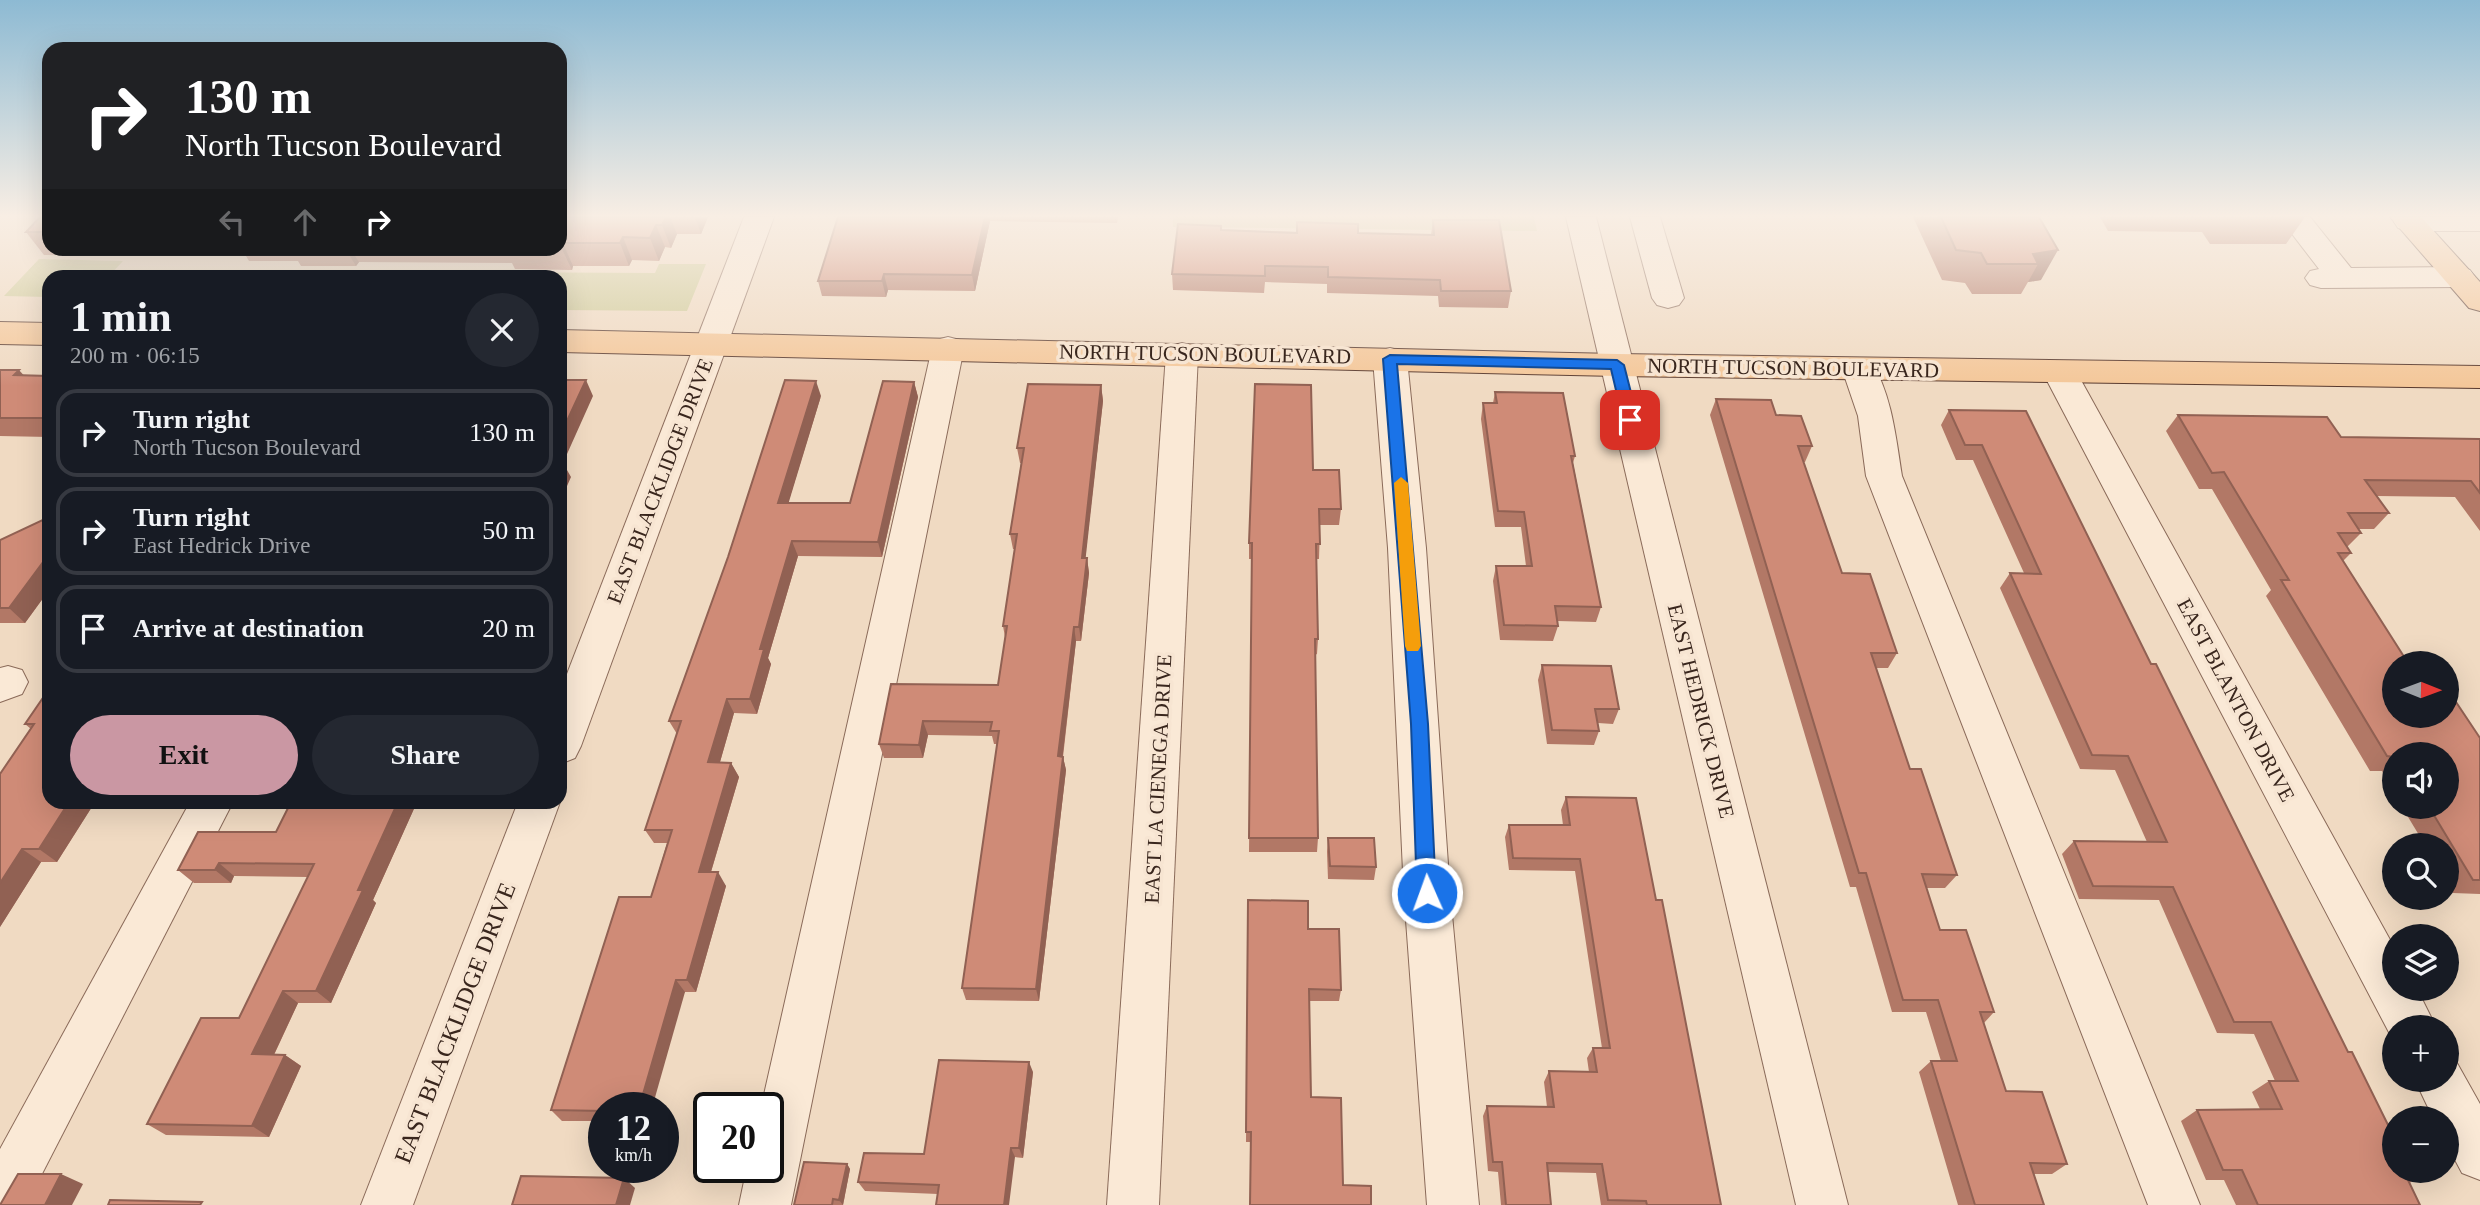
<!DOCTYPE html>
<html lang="en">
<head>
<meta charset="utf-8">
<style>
	:root { --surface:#171b24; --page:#242831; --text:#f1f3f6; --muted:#9ea1a6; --line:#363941; --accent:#ca97a3 }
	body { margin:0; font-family:"Times New Roman",serif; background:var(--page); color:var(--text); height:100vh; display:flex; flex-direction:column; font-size:26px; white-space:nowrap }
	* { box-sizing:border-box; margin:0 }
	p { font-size:23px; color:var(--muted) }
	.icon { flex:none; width:38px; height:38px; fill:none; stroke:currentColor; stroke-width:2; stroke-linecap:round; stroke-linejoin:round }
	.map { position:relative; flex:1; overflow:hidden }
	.drawer { position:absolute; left:42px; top:270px; width:525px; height:539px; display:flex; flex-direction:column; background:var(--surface); border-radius:21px; box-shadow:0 7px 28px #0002 }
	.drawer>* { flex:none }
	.top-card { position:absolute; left:42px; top:42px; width:525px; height:214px; border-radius:21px; box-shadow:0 7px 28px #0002; background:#202124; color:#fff; overflow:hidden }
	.needle { width:46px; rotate:91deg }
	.buttons { position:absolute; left:2382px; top:651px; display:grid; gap:14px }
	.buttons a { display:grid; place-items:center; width:77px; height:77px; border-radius:50%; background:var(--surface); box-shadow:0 7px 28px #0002; font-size:35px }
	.speed { position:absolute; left:588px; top:1092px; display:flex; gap:14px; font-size:35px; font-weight:700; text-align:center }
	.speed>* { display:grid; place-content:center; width:91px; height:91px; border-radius:50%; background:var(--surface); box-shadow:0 7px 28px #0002; line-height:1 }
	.speed small { font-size:18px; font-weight:400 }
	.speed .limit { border:4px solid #111; border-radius:10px; background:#fff; color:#111 }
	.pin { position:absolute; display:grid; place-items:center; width:60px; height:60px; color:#fff; margin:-30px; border-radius:14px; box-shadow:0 4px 10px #0006 }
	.me { position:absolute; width:77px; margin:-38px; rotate:358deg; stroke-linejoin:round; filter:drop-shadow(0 0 5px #0008) }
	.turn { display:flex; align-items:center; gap:24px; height:147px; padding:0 28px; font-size:32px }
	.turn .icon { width:91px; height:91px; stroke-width:2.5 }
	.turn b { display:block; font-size:49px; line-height:60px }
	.lanes { display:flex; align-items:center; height:66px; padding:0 28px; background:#0003; justify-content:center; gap:35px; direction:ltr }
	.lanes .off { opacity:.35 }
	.round { display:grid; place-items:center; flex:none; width:74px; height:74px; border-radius:37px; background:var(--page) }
	.headline { display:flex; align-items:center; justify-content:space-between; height:119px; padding:0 28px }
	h1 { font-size:42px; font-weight:800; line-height:52px }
	.button { display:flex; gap:14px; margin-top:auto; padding:14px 28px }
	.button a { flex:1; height:80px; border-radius:42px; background:var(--accent); color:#111; font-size:28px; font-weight:800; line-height:80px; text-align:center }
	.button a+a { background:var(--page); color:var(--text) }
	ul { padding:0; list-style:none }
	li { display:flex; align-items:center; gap:21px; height:88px; margin:0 14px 10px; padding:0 14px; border:4px solid var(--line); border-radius:21px }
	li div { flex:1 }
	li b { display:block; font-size:26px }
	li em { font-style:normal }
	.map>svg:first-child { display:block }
</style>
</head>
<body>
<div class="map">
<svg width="2480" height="1205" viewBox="0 0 2480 1205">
	<rect width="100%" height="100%" fill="#f0dac2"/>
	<!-- green -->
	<g fill="#ceca96">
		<polygon points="1173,217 1534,217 1537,231 1173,227"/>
		<polygon points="39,259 123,261 109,276 49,276 49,297 4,296"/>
		<polygon points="659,264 706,264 687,311 560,310 560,276 114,276 120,270 655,273"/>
	</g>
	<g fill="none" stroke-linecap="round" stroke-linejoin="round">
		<!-- minor casing -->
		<g stroke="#8a6a59" stroke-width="2">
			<g id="minor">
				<polygon points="744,217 774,217 581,746 575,758 560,764 560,692"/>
				<polygon points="1566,217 1596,217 1848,1205 1796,1205"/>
				<polygon points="1630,217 1660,217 1684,298 1679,305 1668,308 1657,305 1652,298"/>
				<polygon points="2279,217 2310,217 2351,268 2459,267 2470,270 2475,277 2470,284 2459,287 2321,288 2310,285 2305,278 2310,271 2319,269"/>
				<polygon points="2398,217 2480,217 2480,231 2409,231 2398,228 2394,222"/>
				<polygon points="948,337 960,340 964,348 791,1205 739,1205 747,1167 768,1167 768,1108 761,1108 932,348 936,340"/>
				<polygon points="1182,343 1194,346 1198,354 1159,1205 1107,1205 1166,354 1170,346"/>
				<polygon points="1390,348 1402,351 1407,359 1426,548 1450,893 1479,1205 1427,1205 1404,893 1388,548 1373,359 1378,351"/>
				<path d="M1859,358L1871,361C1892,395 1896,438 1902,476L2200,1205H2148L1866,476L1858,416L1842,369L1847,361Z"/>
				<polygon points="2060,362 2072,365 2077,373 2394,947 2394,989 2417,989 2436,1027 2394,1027 2394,1042 2043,373 2048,365"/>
				<polygon points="8,666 22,670 28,682 22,694 0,702 0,668"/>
				<polygon points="190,802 233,802 26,1205 0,1205 0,1149"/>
				<polygon points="518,802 560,802 413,1205 361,1205"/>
				<polygon points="2446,1058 2457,1063 2480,1104 2480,1180 2462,1173 2446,1143 2446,1118 2433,1118 2415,1080 2446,1080"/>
			</g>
		</g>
		<!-- major casing -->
		<g stroke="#58392d" stroke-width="2">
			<g id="major">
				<polygon points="2390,217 2421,217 2480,282 2480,311 2469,308"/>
				<polygon points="0,322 49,323 49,345 0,344"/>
				<polygon points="560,330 1617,354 2480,366 2480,388 1617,376 560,352"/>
			</g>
		</g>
		<!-- minor -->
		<use href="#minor" fill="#fae9d6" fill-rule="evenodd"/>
		<!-- major -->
		<use href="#major" fill="#f4c799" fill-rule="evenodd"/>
	</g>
	<!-- wall -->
	<g fill="#b27866">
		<polygon points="49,217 49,248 560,248 560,217 708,217 701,234 677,234 671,248 665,247 659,261 632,260 629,266 573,266 572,270 515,269 512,263 359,262 356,266 301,266 298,261 249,261 246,256 44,255 26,232"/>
		<polygon points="838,217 1118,217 1117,223 990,221 975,291 888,290 886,297 822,296 818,281"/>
		<polygon points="1913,217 2039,217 2041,280 2028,282 2021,294 1972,294 1965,283 1942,280"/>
		<polygon points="2100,217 2305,217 2286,244 2210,244 2202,232 2108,231"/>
		<polygon points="1433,220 1511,291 1508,308 1439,307 1438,296 1327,293 1327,284 1265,282 1264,293 1173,290 1172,274 1221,230 1431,235"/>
		<polygon points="0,370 24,376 49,376 49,437 0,436"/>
		<polygon points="914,382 918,397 882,557 798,556 768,658 771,664 757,714 734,713 720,762 731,763 739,777 711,872 726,886 696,992 685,992 604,1108 604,1121 562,1121 551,1110 651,897 667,843 654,843 645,830 677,734 669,721 821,396 788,503 850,503"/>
		<polygon points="1101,385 1103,401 1085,558 1087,558 1089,573 1081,641 1076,641 1063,757 1066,770 1039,1001 966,1000 962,988 997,744 994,744 992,736 928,735 923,758 884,758 879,744 891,684 998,685 1005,637 1003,626 1015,549 1013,549 1010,534 1021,463 1020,463 1017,448"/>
		<polygon points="1495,392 1575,456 1573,463 1601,607 1596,622 1557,621 1558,626 1553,641 1500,640 1493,581 1496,566 1526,566 1521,527 1495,527 1481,419 1483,403 1493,403"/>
		<polygon points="1716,399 1776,415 1812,446 1805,462 1803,462 1842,573 1897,653 1888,668 1876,668 1910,769 1957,875 1945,888 1926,888 1940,930 1994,1012 1984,1023 2006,1091 2067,1164 2052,1174 2034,1174 2044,1205 1958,1205 1919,1072 1931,1061 1941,1061 1926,1012 1892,1012 1856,887 1850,887 1710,415"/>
		<polygon points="1949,410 2026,411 2151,664 2348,1052 2415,1180 2409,1183 2420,1205 2236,1205 2224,1180 2206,1180 2181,1121 2197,1110 2260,1109 2252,1092 2269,1081 2275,1081 2254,1034 2217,1033 2159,900 2079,899 2062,854 2074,841 2147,842 2115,770 2080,769 2000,588 2010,573 2024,573 1973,460 1956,460 1941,425"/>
		<polygon points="2178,415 2341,437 2480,439 2480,531 2455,497 2377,496 2389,513 2374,529 2358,529 2361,533 2347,547 2351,553 2343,561 2394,663 2480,738 2480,894 2453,893 2446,882 2446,845 2425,845 2402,807 2446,807 2446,754 2394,754 2394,793 2382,771 2370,771 2266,596 2271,590 2212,489 2199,489 2166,431"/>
		<polygon points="1313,470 1341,509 1339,525 1320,525 1319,559 1316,559 1318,639 1317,654 1315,655 1318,838 1317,852 1249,852 1252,559 1249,559 1249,543"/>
		<polygon points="49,517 49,590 25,623 0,623 0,540"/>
		<polygon points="1542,665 1619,709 1613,724 1598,723 1599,731 1594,745 1547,744 1538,680"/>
		<polygon points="49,689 49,802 95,802 57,862 41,862 0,927 31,729 25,724"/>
		<polygon points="1566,797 1656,900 1721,1205 1601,1205 1596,1173 1548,1172 1551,1205 1501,1205 1498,1172 1488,1171 1483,1116 1487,1106 1547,1107 1544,1082 1549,1071 1589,1072 1587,1058 1593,1048 1602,1048 1575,871 1509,870 1505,837 1509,825 1563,825 1561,810"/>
		<polygon points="291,802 417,802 373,900 376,903 331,1003 298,1003 274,1055 285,1055 301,1066 269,1137 166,1135 147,1124 239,1018 308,877 234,876 231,883 194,883 178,870 276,832"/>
		<polygon points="1328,838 1376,867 1374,880 1328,879 1327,852"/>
		<polygon points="1248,900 1308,929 1341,990 1339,1001 1309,1001 1311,1097 1343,1185 1371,1205 1251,1142 1246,1142"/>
		<polygon points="1033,1072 1023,1158 1015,1157 938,1194 865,1191 858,1182 924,1154"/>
		<polygon points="847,1164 850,1169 843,1205 794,1205"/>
	</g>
	<!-- shaded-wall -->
	<g fill="#916153">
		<polygon points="666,217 670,217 677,234 671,248 662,225"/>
		<polygon points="695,217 708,217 701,234"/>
		<polygon points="985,217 989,217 990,221 975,291 972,275"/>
		<polygon points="656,225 665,247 659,261 650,238"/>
		<polygon points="623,237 632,260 629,266 620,243"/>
		<polygon points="563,243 573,266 572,270 561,247"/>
		<polygon points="345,248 350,248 359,262 356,266"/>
		<polygon points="2058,250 2041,280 2028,282 2038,264 2033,254"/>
		<polygon points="884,274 888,290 886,297 882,281"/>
		<polygon points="19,370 35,388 14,375"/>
		<polygon points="586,380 593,396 563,463 571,477 560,502 560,436"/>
		<polygon points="816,381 821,396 784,518 778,503"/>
		<polygon points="914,382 918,397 882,557 878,542"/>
		<polygon points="1101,385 1103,401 1084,573 1082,558"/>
		<polygon points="792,541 798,556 768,658 771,664 757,714 750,699 760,649"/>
		<polygon points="49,554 49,590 25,623 9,608"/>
		<polygon points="1087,558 1089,573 1081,641 1079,627"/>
		<polygon points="1074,627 1076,641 1061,770 1058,756"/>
		<polygon points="727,699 734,713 716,776 708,762"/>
		<polygon points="923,721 928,735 923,758 919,745"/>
		<polygon points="1063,757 1066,770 1039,1001 1036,989"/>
		<polygon points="731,763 739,777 707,885 699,872"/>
		<polygon points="69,802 95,802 57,862 39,849"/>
		<polygon points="398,802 417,802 373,900 376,903 331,1003 316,991 358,890"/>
		<polygon points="22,849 41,862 0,927 0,883"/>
		<polygon points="219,863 234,876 231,883 215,870"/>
		<polygon points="718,872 726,886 696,992 687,980"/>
		<polygon points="676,980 685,992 652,1108 639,1108"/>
		<polygon points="283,991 298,1003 269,1065 252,1054"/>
		<polygon points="285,1055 301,1066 269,1137 252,1126"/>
		<polygon points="1029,1062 1033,1072 1023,1158 1019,1148"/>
		<polygon points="1011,1148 1015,1157 1009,1205 1004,1205"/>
		<polygon points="847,1164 850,1169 843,1205 839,1200"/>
		<polygon points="61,1174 83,1184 72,1205 45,1205"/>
		<polygon points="624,1178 635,1188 630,1205 616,1205"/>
	</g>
	<!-- building -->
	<g fill="#cf8b77" stroke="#916153" stroke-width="2">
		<polygon points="40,217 49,217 49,232 26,232"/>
		<polygon points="560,217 666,217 662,225 656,225 650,238 623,237 620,243 563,243 561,247 560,247"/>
		<polygon points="838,217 985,217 972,275 884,274 882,281 818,281"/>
		<polygon points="1941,217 2039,217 2058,250 2033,254 2038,264 1987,264 1981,253 1956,250"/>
		<polygon points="1433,220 1499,220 1511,291 1441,291 1440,280 1328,277 1328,267 1265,266 1265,276 1172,274 1178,224 1221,226 1221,230 1297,233 1297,222 1358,224 1358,233 1434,235"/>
		<polygon points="0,370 19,370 14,375 49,376 49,418 0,418"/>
		<polygon points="560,380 586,380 560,436"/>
		<polygon points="785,380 816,381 778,503 850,503 883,381 914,382 878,542 792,541 760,649 764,649 750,699 727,699 708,762 731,763 699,872 718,872 687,980 676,980 639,1108 604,1108 604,1111 551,1110 619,897 651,897 672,830 645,830 681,721 669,721 728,557"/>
		<polygon points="1028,384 1101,385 1082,558 1087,558 1079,627 1074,627 1058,756 1063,757 1036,989 962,988 999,731 990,731 992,722 923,721 919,745 879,744 891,684 998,685 1007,626 1003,626 1017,534 1010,534 1024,448 1017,448"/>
		<polygon points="1255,384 1311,385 1313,470 1339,470 1341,509 1319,509 1320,544 1316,544 1318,639 1315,639 1318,838 1249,838 1252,543 1249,543"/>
		<polygon points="1495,392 1563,393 1575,456 1571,456 1601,607 1555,606 1558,626 1504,625 1496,566 1532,566 1524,512 1498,511 1483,403 1497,403"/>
		<polygon points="1716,399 1771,400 1776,415 1801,416 1812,446 1798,446 1842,573 1870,574 1897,653 1871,653 1910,769 1921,769 1957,875 1922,874 1940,930 1966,930 1994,1012 1980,1012 2006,1091 2042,1092 2067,1164 2030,1163 2044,1205 1975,1205 1931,1061 1957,1061 1938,1000 1903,1000 1866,873 1859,873"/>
		<polygon points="1949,410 2026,411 2151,664 2156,664 2348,1052 2352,1052 2394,1137 2394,1171 2411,1171 2415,1180 2408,1180 2420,1205 2258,1205 2242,1170 2223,1170 2197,1110 2282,1109 2269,1081 2298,1081 2271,1022 2234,1022 2173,887 2093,886 2074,841 2167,842 2128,756 2092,755 2010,573 2041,574 1982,445 1965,445"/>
		<polygon points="2178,415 2327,417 2341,437 2480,439 2480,493 2471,481 2365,480 2389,513 2348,513 2361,533 2338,533 2351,553 2338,553 2408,663 2394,663 2394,716 2446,716 2446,687 2480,738 2480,880 2473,880 2429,807 2446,807 2446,754 2394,754 2394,757 2387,756 2281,580 2289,580 2224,472 2212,473"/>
		<polygon points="49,517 49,554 9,608 0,608 0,540"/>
		<polygon points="1542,665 1611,666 1619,709 1595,709 1599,731 1552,730"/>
		<polygon points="49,689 49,802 69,802 39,849 22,849 0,883 0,774 34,724 25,724"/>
		<polygon points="1566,797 1636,798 1656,900 1662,900 1721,1205 1647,1205 1646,1201 1608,1200 1602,1164 1547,1163 1551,1205 1506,1205 1502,1162 1493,1162 1487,1106 1554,1107 1549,1071 1597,1072 1593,1048 1610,1048 1580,859 1513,858 1509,825 1570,825"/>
		<polygon points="291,802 398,802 358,890 363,890 316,991 283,991 252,1054 285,1055 252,1126 147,1124 201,1018 239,1018 314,864 219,863 215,870 178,870 198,832 276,832"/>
		<polygon points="1328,838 1374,838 1376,867 1330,866"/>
		<polygon points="1248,900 1308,901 1308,929 1339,929 1341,990 1309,989 1311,1097 1341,1098 1343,1185 1371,1186 1371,1205 1250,1205 1251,1132 1246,1132"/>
		<polygon points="939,1060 1029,1062 1019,1148 1011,1148 1004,1205 936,1205 939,1185 858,1182 864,1153 924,1154"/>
		<polygon points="804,1162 847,1164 839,1200 833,1199 832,1205 794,1205"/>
		<polygon points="18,1174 61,1174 45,1205 0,1205"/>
		<polygon points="521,1176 624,1178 616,1205 512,1205"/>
		<polygon points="110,1200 202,1202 200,1205 108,1205"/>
	</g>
	<!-- sky -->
	<linearGradient id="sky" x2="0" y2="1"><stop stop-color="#8dbad3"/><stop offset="0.56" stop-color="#f8eee4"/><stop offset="1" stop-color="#f8eee4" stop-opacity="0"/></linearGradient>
	<rect width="2480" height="386" fill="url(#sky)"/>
	<!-- route -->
	<polygon fill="#1a73e8" stroke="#114b97" stroke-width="2" points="1390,355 1617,360 1624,365 1638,420 1630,425 1623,420 1611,369 1397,364 1428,724 1436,893 1433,899 1427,901 1420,899 1417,893 1411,724 1383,359"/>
	<!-- slow -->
	<polygon fill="#f59e0b" points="1401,477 1408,483 1421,646 1418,651 1407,651 1405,646 1394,483"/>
	<g text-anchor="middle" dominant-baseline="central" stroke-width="7" stroke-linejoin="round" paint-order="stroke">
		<!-- street labels -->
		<g font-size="21" fill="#39261d" stroke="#f7e5d2">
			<text transform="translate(1205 354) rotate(1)">NORTH TUCSON BOULEVARD</text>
			<text transform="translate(1793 368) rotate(1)">NORTH TUCSON BOULEVARD</text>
			<text transform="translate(660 481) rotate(-69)">EAST BLACKLIDGE DRIVE</text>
			<text transform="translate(2236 700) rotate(62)">EAST BLANTON DRIVE</text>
			<text transform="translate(1701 711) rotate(76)">EAST HEDRICK DRIVE</text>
			<text transform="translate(1158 779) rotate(-87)">EAST LA CIENEGA DRIVE</text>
		</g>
		<!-- near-street labels -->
		<g font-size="24" fill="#39261d" stroke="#f7e5d2">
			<text transform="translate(455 1023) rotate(-69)">EAST BLACKLIDGE DRIVE</text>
		</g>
	</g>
</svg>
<div class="buttons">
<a><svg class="needle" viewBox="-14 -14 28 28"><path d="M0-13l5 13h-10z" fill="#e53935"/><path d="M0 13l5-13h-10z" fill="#9ea1a6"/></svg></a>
<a><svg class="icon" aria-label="sound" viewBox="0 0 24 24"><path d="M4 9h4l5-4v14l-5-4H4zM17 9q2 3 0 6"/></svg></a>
<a><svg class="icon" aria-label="search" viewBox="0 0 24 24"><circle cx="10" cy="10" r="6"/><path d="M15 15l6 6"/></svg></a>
<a><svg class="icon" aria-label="layers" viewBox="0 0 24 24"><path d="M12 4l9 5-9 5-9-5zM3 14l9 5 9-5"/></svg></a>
<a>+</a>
<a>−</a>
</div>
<div class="speed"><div>12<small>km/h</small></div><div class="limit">20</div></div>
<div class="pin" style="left:1630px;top:420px;background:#d93025"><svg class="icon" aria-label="arrive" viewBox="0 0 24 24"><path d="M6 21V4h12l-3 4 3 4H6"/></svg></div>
<svg class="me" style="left:1427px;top:893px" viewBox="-20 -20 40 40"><circle r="17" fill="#1a73e8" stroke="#fff" stroke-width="3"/><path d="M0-11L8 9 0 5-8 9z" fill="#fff"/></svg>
<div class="top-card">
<div class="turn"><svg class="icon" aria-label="right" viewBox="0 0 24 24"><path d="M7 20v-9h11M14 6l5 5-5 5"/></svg><div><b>130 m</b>North Tucson Boulevard</div></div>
<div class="lanes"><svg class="icon off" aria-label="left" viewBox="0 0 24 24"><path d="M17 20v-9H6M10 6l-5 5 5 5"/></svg><svg class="icon off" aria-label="ahead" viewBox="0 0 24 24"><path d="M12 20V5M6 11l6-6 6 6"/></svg><svg class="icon" aria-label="right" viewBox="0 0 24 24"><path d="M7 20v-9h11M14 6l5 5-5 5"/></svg></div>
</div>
<section class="drawer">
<div class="headline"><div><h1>1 min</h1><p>200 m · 06:15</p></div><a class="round"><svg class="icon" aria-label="close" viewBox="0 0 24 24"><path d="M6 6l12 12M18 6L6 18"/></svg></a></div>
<ul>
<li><svg class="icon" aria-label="right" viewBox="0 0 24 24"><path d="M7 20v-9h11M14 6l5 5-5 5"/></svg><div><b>Turn right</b><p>North Tucson Boulevard</p></div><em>130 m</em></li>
<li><svg class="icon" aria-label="right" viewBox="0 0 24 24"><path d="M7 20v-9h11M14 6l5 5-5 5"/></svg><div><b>Turn right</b><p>East Hedrick Drive</p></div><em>50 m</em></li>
<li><svg class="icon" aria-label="arrive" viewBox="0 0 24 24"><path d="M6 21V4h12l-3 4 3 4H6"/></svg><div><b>Arrive at destination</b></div><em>20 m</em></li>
</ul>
<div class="button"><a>Exit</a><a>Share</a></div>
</section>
</div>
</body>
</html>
